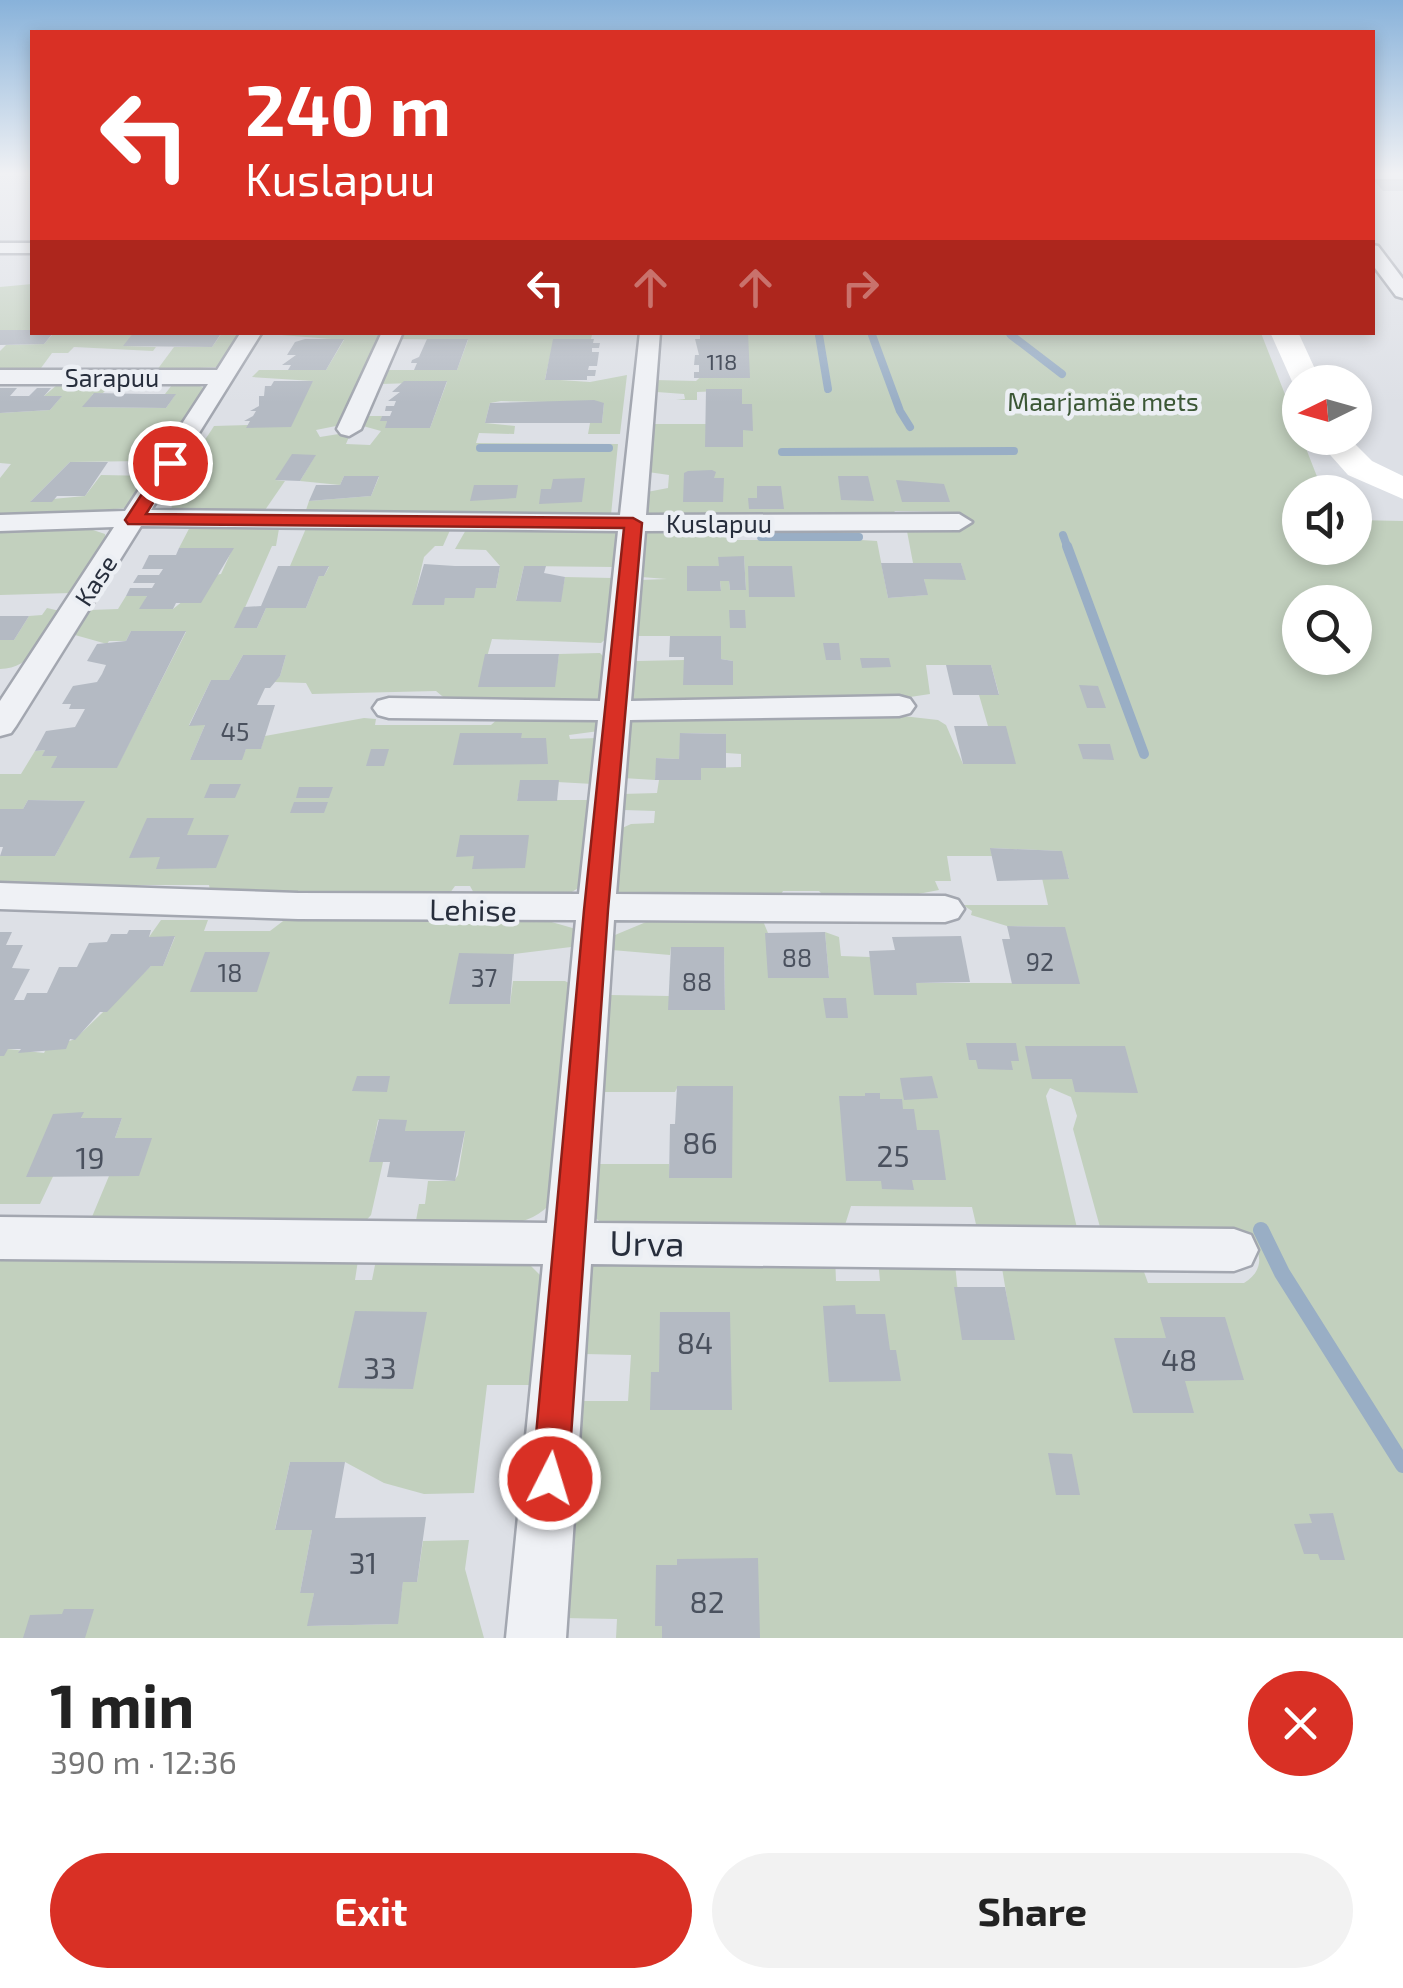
<!DOCTYPE html>
<html lang="en">
<head>
<meta charset="utf-8">
<style>
	:root { --surface:#fff; --page:#f2f2f2; --text:#222; --muted:#767676; --accent:#d93025 }
	body { margin:0; font-family:"Exo 2",sans-serif; background:var(--page); color:var(--text); height:100vh; display:flex; flex-direction:column; font-size:38px; white-space:nowrap }
	* { box-sizing:border-box; margin:0 }
	p { font-size:32px; color:var(--muted) }
	.icon { flex:none; width:55px; height:55px; fill:none; stroke:currentColor; stroke-width:2; stroke-linecap:round; stroke-linejoin:round }
	.map { position:relative; height:1638px; overflow:hidden }
	.details { display:flex; flex-direction:column; background:var(--surface); flex:1 }
	.details>* { flex:none }
	.banner { position:absolute; left:30px; top:30px; width:1345px; height:305px; border-radius:0px; box-shadow:0 5px 15px #0003; background:#d93025; color:#fff; overflow:hidden }
	.needle { width:65px; rotate:265deg }
	.fabs { position:absolute; left:1282px; top:365px; display:grid; gap:20px }
	.fabs a { display:grid; place-items:center; width:90px; height:90px; border-radius:50%; background:var(--surface); box-shadow:0 5px 15px #0003; font-size:50px }
	.pin { position:absolute; display:grid; place-items:center; width:85px; height:85px; color:#fff; margin:-42px; border:5px solid #fff; border-radius:50%; box-shadow:0 2px 10px #0007 }
	.me { position:absolute; width:110px; margin:-55px; rotate:5deg; stroke-linejoin:round; filter:drop-shadow(0 0 8px #0008) }
	.turn { display:flex; align-items:center; gap:35px; height:210px; padding:0 50px; font-size:45px }
	.turn .icon { width:130px; height:130px; stroke-width:2.5 }
	.turn b { display:block; font-size:70px; line-height:85px }
	.lanes { display:flex; align-items:center; height:95px; padding:0 50px; background:#0003; justify-content:center; gap:50px; direction:ltr }
	.lanes .off { opacity:.35 }
	.round { display:grid; place-items:center; flex:none; width:105px; height:105px; border-radius:52px; background:var(--page) }
	.headline { display:flex; align-items:center; justify-content:space-between; height:170px; padding:0 50px }
	h1 { font-size:60px; font-weight:700; line-height:75px }
	.cta { display:flex; gap:20px; margin-top:auto; padding:20px 50px }
	.cta a { flex:1; height:115px; border-radius:60px; background:var(--accent); color:#fff; font-size:40px; font-weight:700; line-height:115px; text-align:center }
	.cta a+a { background:var(--page); color:var(--text) }
	.map>svg:first-child { display:block }
</style>
</head>
<body>
<div class="map">
<svg width="1403" height="1638" viewBox="0 0 1403 1638">
	<rect width="100%" height="100%" fill="#dde0e6"/>
	<!-- green -->
	<g fill="#c2d0be" fill-rule="evenodd">
		<polygon points="32,284 32,330 0,330 0,287"/>
		<polygon points="54,333 134,333 124,346 156,347 153,351 74,347 68,353 52,353 41,368 140,368 137,370 0,370 0,351 6,345 44,344"/>
		<polygon points="222,333 242,333 219,367 157,370 174,347 212,347"/>
		<path d="M385,333L341,425L316,430L320,437L351,432L346,444L370,445L381,431L363,426L367,416H382L381,421H387L386,428H430L447,382L381,384L387,370H457L468,340L399,339L403,333H621L592,335L591,339H554L545,379L590,382L627,375L620,434H588L590,423H602L604,403L501,401L490,403L485,423L515,426L514,434L479,433L476,443L618,444L611,515L305,513L309,501L371,496L379,477L344,476L340,485L300,481L315,456L275,480L285,481L263,513L172,512C168,485 200,449 214,426L248,425L313,381L252,377L259,370H326L344,340L281,335Z"/>
		<path d="M748,333H1261L1323,492H1300V548H1355V520L1403,521V1638H616L617,1619L563,1618L580,1401H628L631,1355L584,1354L590,1271L595,1262L835,1255L836,1281H880L878,1260L954,1255L963,1340H1014L1000,1256L1139,1258L1148,1283H1244C1269,1268 1260,1244 1240,1229L1103,1238L1073,1129L1077,1116L1071,1097L1050,1088L1046,1096L1077,1228L978,1233L972,1207L851,1206L845,1225L833,1230L606,1226L594,1217L598,1164H669L670,1178L732,1177V1086H678L675,1092H603L610,995L669,996V1010H725L724,948L671,947L670,955L612,950L615,935L651,920L763,921L768,933L769,978H829L825,932L839,937L841,956L870,957L916,983H1079L1064,927L1007,926L971,915L972,911L963,905H1048L1042,878H1069L1061,851L991,848L992,856H947L951,881H935L939,890L897,898L825,897L819,891H783L776,902L616,896L620,829L631,824L654,823L655,811L624,810L622,794L657,793L659,780H700L701,768L741,767V754L726,753V734L681,733L679,759L657,758L655,780L623,778L630,719L885,714L938,720L946,725L963,764L988,726L979,695L999,694L991,665H926L930,694L877,702L631,701L633,661H638L684,660V685H733V661L721,659V636H636L640,580L667,579L641,577L644,535L653,528L725,529L728,540H759L758,527L859,526L861,540L877,541L888,598L927,595L924,579H965L961,563H913L906,526L961,524L957,512L895,511L891,516L648,514L647,492L668,488L669,475L648,472L651,424H706V447H743V430H752L742,404V390L697,392V400H676L685,399L684,394L657,392L655,380L696,381ZM719,557H744L746,590H730L729,581H720L721,590L687,566H719ZM1300,602H1355V658H1300Z"/>
		<polygon points="187,380 206,389 161,465 143,466 144,461 70,462 31,501 85,496 101,475 154,476 128,508 0,517 0,478 11,464 0,463 0,413 50,410 61,397 44,396 57,385 110,385 103,393 93,394 83,407 166,408 175,395 165,394 172,385 183,385"/>
		<polygon points="193,521 280,523 276,546 272,546 236,628 257,628 266,608 306,608 319,576 324,576 329,567 290,566 307,526 451,528 443,546 435,546 424,557 413,604 443,605 445,598 473,598 476,588 496,588 500,566 486,550 455,549 467,528 611,530 620,535 614,567 524,566 516,600 560,602 565,577 612,578 609,636 601,643 492,639 479,686 554,687 559,654 600,653 607,660 599,700 448,701 436,691 312,694 306,683 274,682 280,676 286,655 243,655 229,680 211,680 189,725 205,725 190,760 241,760 246,749 261,748 265,736 364,718 376,719 375,725 491,725 500,717 598,719 599,731 569,735 570,739 597,738 593,784 521,780 517,800 592,800 580,887 559,900 475,895 470,886 455,886 447,897 211,895 209,885 125,885 117,890 0,888 0,856 55,856 84,801 28,800 23,809 0,809 0,774 21,774 35,751 45,750 43,756 57,756 52,768 117,767 186,632 131,631 126,641 109,641 107,644 75,635 90,610 118,609 126,596 147,596 141,609 173,609 215,575 221,574 233,548 179,548"/>
		<polygon points="0,528 87,528 105,534 106,541 71,593 0,595"/>
		<path d="M47,608L60,611C43,636 33,669 0,669V640H14L29,616L42,615Z"/>
		<path d="M291,915L541,919L576,929V944L571,947L514,954H459L510,1004L513,981H565L573,985L553,1201C523,1238 459,1225 415,1226L419,1204H425L428,1181H454L458,1175L465,1132L405,1131L406,1120H378L370,1161L383,1162L371,1215L362,1225L89,1224L109,1176L151,1138H115L122,1118H81L83,1113L40,1204H0V1056L8,1049L44,1053L46,1049L75,1039L151,966H163L175,937H149L161,920H208L204,931H270Z"/>
		<polygon points="0,1250 359,1254 355,1280 372,1280 377,1255 528,1263 547,1282 535,1385 487,1385 474,1493 424,1494 384,1483 345,1462 290,1462 275,1529 312,1530 300,1593 314,1593 308,1626 397,1624 403,1582 417,1582 423,1541 469,1540 465,1569 484,1638 0,1638"/>
	</g>
	<g fill="none" stroke-linecap="round" stroke-linejoin="round">
		<!-- stream-far3 -->
		<g stroke="#99aec5" stroke-width="6">
			<polyline points="818,332 819,338"/>
			<polyline points="871,332 873,338"/>
			<polyline points="1007,332 1014,338"/>
		</g>
		<!-- stream-far2 -->
		<g stroke="#99aec5" stroke-width="8">
			<polyline points="819,335 828,389"/>
			<polyline points="872,335 900,411 910,427"/>
			<polyline points="1011,335 1062,374"/>
			<polyline points="480,448 609,448"/>
			<polyline points="782,452 1014,451"/>
			<polyline points="1063,535 1068,549"/>
			<polyline points="761,537 859,537"/>
		</g>
		<!-- stream-far1 -->
		<polyline stroke="#99aec5" stroke-width="10" points="1067,546 1144,754"/>
		<!-- stream -->
		<polyline stroke="#99aec5" stroke-width="16" points="1261,1230 1282,1273 1403,1465"/>
	</g>
	<!-- building -->
	<g fill="#b4bac3">
		<polygon points="1372,178 1403,178 1403,191 1383,191"/>
		<polygon points="0,330 32,330 54,332 44,344 0,345"/>
		<polygon points="134,332 222,332 212,347 123,346"/>
		<polygon points="700,332 748,332 750,378 694,378 694,372 699,372 699,365 694,365 695,355 699,355 695,339 700,339"/>
		<polygon points="305,339 344,339 326,370 288,370 291,365 282,365 296,355 287,355 295,342"/>
		<polygon points="427,339 468,339 457,370 414,370 417,363 411,363 412,360 419,357"/>
		<polygon points="553,339 594,339 593,343 600,343 599,348 592,348 592,352 599,352 597,366 589,366 588,370 596,370 595,376 587,376 587,380 545,380"/>
		<polygon points="274,381 313,381 291,427 246,428 250,421 244,421 253,416 256,411 250,411 259,406 259,396 264,396 265,386 271,386"/>
		<polygon points="404,381 447,381 430,428 385,428 387,421 380,421 382,416 390,416 392,411 385,411 386,406 394,406 396,401 388,401 400,392 392,392"/>
		<polygon points="0,388 17,388 10,396 29,396 37,388 51,388 44,396 62,396 50,410 0,413"/>
		<polygon points="706,389 742,389 742,404 752,404 753,431 743,430 743,447 705,447"/>
		<polygon points="94,393 146,394 176,394 166,408 82,407"/>
		<polygon points="594,400 604,403 602,423 485,423 490,403"/>
		<polygon points="292,454 316,455 300,481 275,480"/>
		<polygon points="70,462 108,462 85,496 57,496 52,502 30,502"/>
		<polygon points="688,471 712,470 716,472 714,478 724,478 723,502 683,502 684,473"/>
		<polygon points="344,476 379,476 371,496 309,501 316,485 340,485"/>
		<polygon points="838,476 868,476 874,501 841,500"/>
		<polygon points="585,478 582,502 539,504 541,489 551,489 553,479"/>
		<polygon points="896,480 944,484 950,502 902,502"/>
		<polygon points="474,485 518,485 516,498 470,501"/>
		<polygon points="757,486 781,486 784,509 749,509 748,498 757,498"/>
		<polygon points="179,548 234,548 201,603 176,603 173,609 139,609 147,596 126,596 130,588 152,588 155,583 133,583 138,575 159,575 163,569 142,569 149,555 176,555"/>
		<polygon points="744,556 746,590 730,590 729,581 720,581 721,591 687,591 687,566 719,566 718,557"/>
		<polygon points="881,563 961,563 966,580 924,579 928,595 888,598"/>
		<polygon points="424,564 455,566 500,566 496,588 476,588 474,598 445,598 444,605 412,605"/>
		<polygon points="278,566 329,566 324,576 319,576 306,608 266,608 257,628 234,628 244,607 261,606"/>
		<polygon points="524,566 546,566 544,573 565,577 561,602 516,601"/>
		<polygon points="748,566 792,566 795,597 749,597"/>
		<polygon points="729,610 745,610 746,628 730,628"/>
		<polygon points="0,616 29,616 14,640 0,640"/>
		<polygon points="131,631 186,631 117,768 51,768 57,756 42,756 45,750 35,751 40,742 46,731 75,727 85,709 69,709 71,704 62,704 73,686 97,682 102,674 106,665 87,661 97,644 126,641"/>
		<polygon points="670,636 721,636 721,659 733,661 733,685 683,685 684,657 669,657"/>
		<polygon points="823,643 839,643 841,660 826,660"/>
		<polygon points="485,654 559,654 555,687 478,687"/>
		<polygon points="243,655 286,655 280,676 270,688 265,688 257,705 275,705 261,749 246,749 242,760 190,760 205,725 189,726 211,680 229,680"/>
		<polygon points="860,658 889,658 891,667 862,668"/>
		<polygon points="946,665 991,665 999,695 953,695"/>
		<polygon points="1079,685 1098,686 1106,708 1087,708"/>
		<polygon points="954,726 1006,726 1016,764 963,764"/>
		<polygon points="460,733 522,733 521,738 546,738 548,764 453,765"/>
		<polygon points="680,733 726,734 726,768 701,768 701,780 655,780 656,758 679,759"/>
		<polygon points="1078,744 1110,744 1114,760 1083,759"/>
		<polygon points="371,749 389,749 384,766 366,766"/>
		<polygon points="520,780 559,780 557,801 517,801"/>
		<polygon points="210,784 241,784 235,798 204,798"/>
		<polygon points="299,787 333,787 329,798 296,798"/>
		<polygon points="28,800 85,801 55,856 0,856 3,847 0,847 0,809 23,809"/>
		<polygon points="294,802 328,802 324,813 290,813"/>
		<polygon points="147,818 194,818 187,835 229,835 216,868 156,869 160,857 129,858"/>
		<polygon points="460,835 529,835 525,868 472,869 474,856 456,857"/>
		<polygon points="990,848 1062,851 1069,879 997,881"/>
		<polygon points="1007,926 1065,927 1080,984 1012,984 1002,939 1010,939"/>
		<polygon points="129,930 151,930 149,937 175,936 163,966 151,966 107,1012 100,1012 75,1040 70,1039 66,1049 18,1053 21,1049 8,1049 4,1056 0,1056 0,932 12,932 6,945 23,945 12,968 30,969 14,1000 24,1000 27,993 47,993 59,967 77,967 89,943 107,942 111,934 127,934"/>
		<polygon points="825,932 829,978 768,978 765,933"/>
		<polygon points="961,936 970,982 916,983 917,995 874,995 869,951 895,950 892,937"/>
		<polygon points="671,947 724,947 725,1010 668,1010"/>
		<polygon points="205,952 270,952 257,992 190,992"/>
		<polygon points="459,953 514,954 510,1004 449,1004"/>
		<polygon points="823,998 846,998 848,1018 826,1018"/>
		<polygon points="966,1043 1016,1043 1019,1061 1011,1061 1013,1070 978,1069 976,1060 969,1060"/>
		<polygon points="1025,1046 1125,1046 1138,1093 1075,1092 1072,1079 1032,1079"/>
		<polygon points="357,1076 390,1076 387,1092 352,1091"/>
		<polygon points="932,1076 938,1098 904,1100 900,1078"/>
		<polygon points="677,1086 733,1086 732,1178 669,1178 670,1124 675,1124"/>
		<polygon points="865,1093 880,1093 880,1099 902,1099 903,1109 914,1109 917,1130 939,1130 946,1180 912,1180 914,1190 882,1189 881,1181 846,1181 839,1096 865,1096"/>
		<polygon points="84,1112 81,1118 122,1118 115,1138 152,1138 139,1176 26,1177 53,1114"/>
		<polygon points="379,1119 407,1120 405,1131 465,1131 455,1181 387,1177 390,1162 369,1162"/>
		<polygon points="954,1287 1005,1287 1015,1340 962,1340"/>
		<polygon points="855,1305 856,1314 885,1314 890,1350 896,1350 901,1381 829,1382 823,1306"/>
		<polygon points="355,1311 427,1312 413,1389 338,1388"/>
		<polygon points="660,1312 730,1312 732,1410 650,1410 651,1372 659,1372"/>
		<polygon points="1160,1317 1225,1317 1244,1380 1185,1381 1194,1413 1133,1413 1114,1338 1166,1338"/>
		<polygon points="1048,1453 1072,1454 1080,1495 1056,1495"/>
		<polygon points="290,1462 345,1462 335,1518 426,1517 417,1582 403,1582 398,1624 307,1626 314,1593 300,1593 312,1530 275,1530"/>
		<polygon points="1333,1513 1345,1560 1320,1560 1318,1554 1304,1554 1294,1524 1312,1523 1309,1514"/>
		<polygon points="758,1558 760,1638 662,1638 662,1626 655,1626 656,1565 677,1565 677,1559"/>
		<polygon points="64,1609 94,1609 85,1638 23,1638 30,1615 62,1614"/>
	</g>
	<g fill="none" stroke-linecap="round" stroke-linejoin="round">
		<!-- minor casing -->
		<g stroke="#a3a7b0" stroke-width="5">
			<g id="minor">
				<rect x="1372" y="174" width="31" height="5"/>
				<rect x="0" y="243" width="32" height="10"/>
				<polygon points="1372,245 1378,246 1403,279 1403,298 1396,296 1372,264"/>
				<polygon points="241,332 262,332 151,510 620,515 640,332 660,332 646,515 959,514 972,522 959,530 645,531 631,701 899,696 910,699 915,706 910,713 899,716 630,720 616,894 945,896 958,900 964,909 958,918 945,922 614,920 594,1223 1234,1229 1251,1235 1258,1250 1251,1265 1234,1271 591,1264 566,1638 506,1638 543,1264 0,1259 0,1217 547,1223 576,920 298,919 0,909 0,883 298,893 579,894 598,720 389,718 378,715 373,708 378,701 389,698 600,701 618,531 141,526 16,726 11,733 0,736 0,701 114,527 0,531 0,515 125,511 208,384 0,384 0,370 217,370"/>
				<polygon points="382,332 403,332 361,429 349,436 341,434 337,429"/>
			</g>
		</g>
		<!-- minor -->
		<use href="#minor" fill="#eff1f5" fill-rule="evenodd"/>
		<!-- secondary -->
		<g fill="#fff" fill-rule="evenodd">
			<polygon points="1270,332 1298,332 1321,382 1300,382 1300,390 1295,388"/>
			<polygon points="1315,438 1349,438 1372,461 1403,476 1403,499 1348,475"/>
		</g>
	</g>
	<!-- sky -->
	<linearGradient id="sky" x2="0" y2="1"><stop stop-color="#88b2da"/><stop offset="0.43" stop-color="#f0f1f4"/><stop offset="1" stop-color="#f0f1f4" stop-opacity="0"/></linearGradient>
	<rect width="1403" height="403" fill="url(#sky)"/>
	<!-- route -->
	<polygon fill="#d93025" stroke="#8d1f18" stroke-width="2.5" points="170,458 178,463 146,514 633,518 642,523 608,910 568,1479 562,1492 550,1497 538,1492 532,1479 584,910 624,528 128,524 125,520 162,463"/>
	<g text-anchor="middle" dominant-baseline="central" stroke-width="9" stroke-linejoin="round" paint-order="stroke">
		<!-- far-number labels -->
		<g font-size="22" fill="#4a515e">
			<text x="722" y="361">118</text>
		</g>
		<!-- far-street labels -->
		<g font-size="25" fill="#272e3c" stroke="#eceff4">
			<text x="112" y="377">Sarapuu</text>
			<text x="719" y="523">Kuslapuu</text>
			<text transform="translate(95 580) rotate(-57)">Kase</text>
		</g>
		<!-- far-park labels -->
		<g font-size="25" fill="#3b5735" stroke="#eceff4">
			<text x="1103" y="401">Maarjamäe mets</text>
		</g>
		<!-- number labels -->
		<g font-size="25" fill="#4a515e">
			<text x="235" y="731">45</text>
			<text x="797" y="957">88</text>
			<text x="1040" y="961">92</text>
			<text x="230" y="972">18</text>
			<text x="484" y="977">37</text>
			<text x="697" y="981">88</text>
		</g>
		<!-- street labels -->
		<g font-size="30" fill="#272e3c" stroke="#eceff4">
			<text transform="translate(473 909) rotate(1)">Lehise</text>
		</g>
		<!-- near-number labels -->
		<g font-size="30" fill="#4a515e">
			<text x="700" y="1142">86</text>
			<text x="893" y="1155">25</text>
			<text x="90" y="1157">19</text>
			<text x="695" y="1342">84</text>
			<text x="1179" y="1359">48</text>
			<text x="380" y="1367">33</text>
			<text x="363" y="1562">31</text>
			<text x="707" y="1601">82</text>
		</g>
		<!-- near-street labels -->
		<g font-size="35" fill="#272e3c" stroke="#eceff4">
			<text transform="translate(647 1242) rotate(1)">Urva</text>
		</g>
	</g>
</svg>
<div class="fabs">
<a><svg class="needle" viewBox="-14 -14 28 28"><path d="M0-13l5 13h-10z" fill="#e53935"/><path d="M0 13l5-13h-10z" fill="#767676"/></svg></a>
<a><svg class="icon" aria-label="sound" viewBox="0 0 24 24"><path d="M4 9h4l5-4v14l-5-4H4zM17 9q2 3 0 6"/></svg></a>
<a><svg class="icon" aria-label="search" viewBox="0 0 24 24"><circle cx="10" cy="10" r="6"/><path d="M15 15l6 6"/></svg></a>
</div>
<div class="pin" style="left:170px;top:463px;background:#d93025"><svg class="icon" aria-label="arrive" viewBox="0 0 24 24"><path d="M6 21V4h12l-3 4 3 4H6"/></svg></div>
<svg class="me" style="left:550px;top:1479px" viewBox="-20 -20 40 40"><circle r="17" fill="#d93025" stroke="#fff" stroke-width="3"/><path d="M0-11L8 9 0 5-8 9z" fill="#fff"/></svg>
<div class="banner">
<div class="turn"><svg class="icon" aria-label="left" viewBox="0 0 24 24"><path d="M17 20v-9H6M10 6l-5 5 5 5"/></svg><div><b>240 m</b>Kuslapuu</div></div>
<div class="lanes"><svg class="icon" aria-label="left" viewBox="0 0 24 24"><path d="M17 20v-9H6M10 6l-5 5 5 5"/></svg><svg class="icon off" aria-label="ahead" viewBox="0 0 24 24"><path d="M12 20V5M6 11l6-6 6 6"/></svg><svg class="icon off" aria-label="ahead" viewBox="0 0 24 24"><path d="M12 20V5M6 11l6-6 6 6"/></svg><svg class="icon off" aria-label="right" viewBox="0 0 24 24"><path d="M7 20v-9h11M14 6l5 5-5 5"/></svg></div>
</div>
</div>
<section class="details">
<div class="headline"><div><h1>1 min</h1><p>390 m · 12:36</p></div><a class="round" style="background:#d93025;color:#fff"><svg class="icon" aria-label="close" viewBox="0 0 24 24"><path d="M6 6l12 12M18 6L6 18"/></svg></a></div>
<div class="cta"><a>Exit</a><a>Share</a></div>
</section>
</body>
</html>
